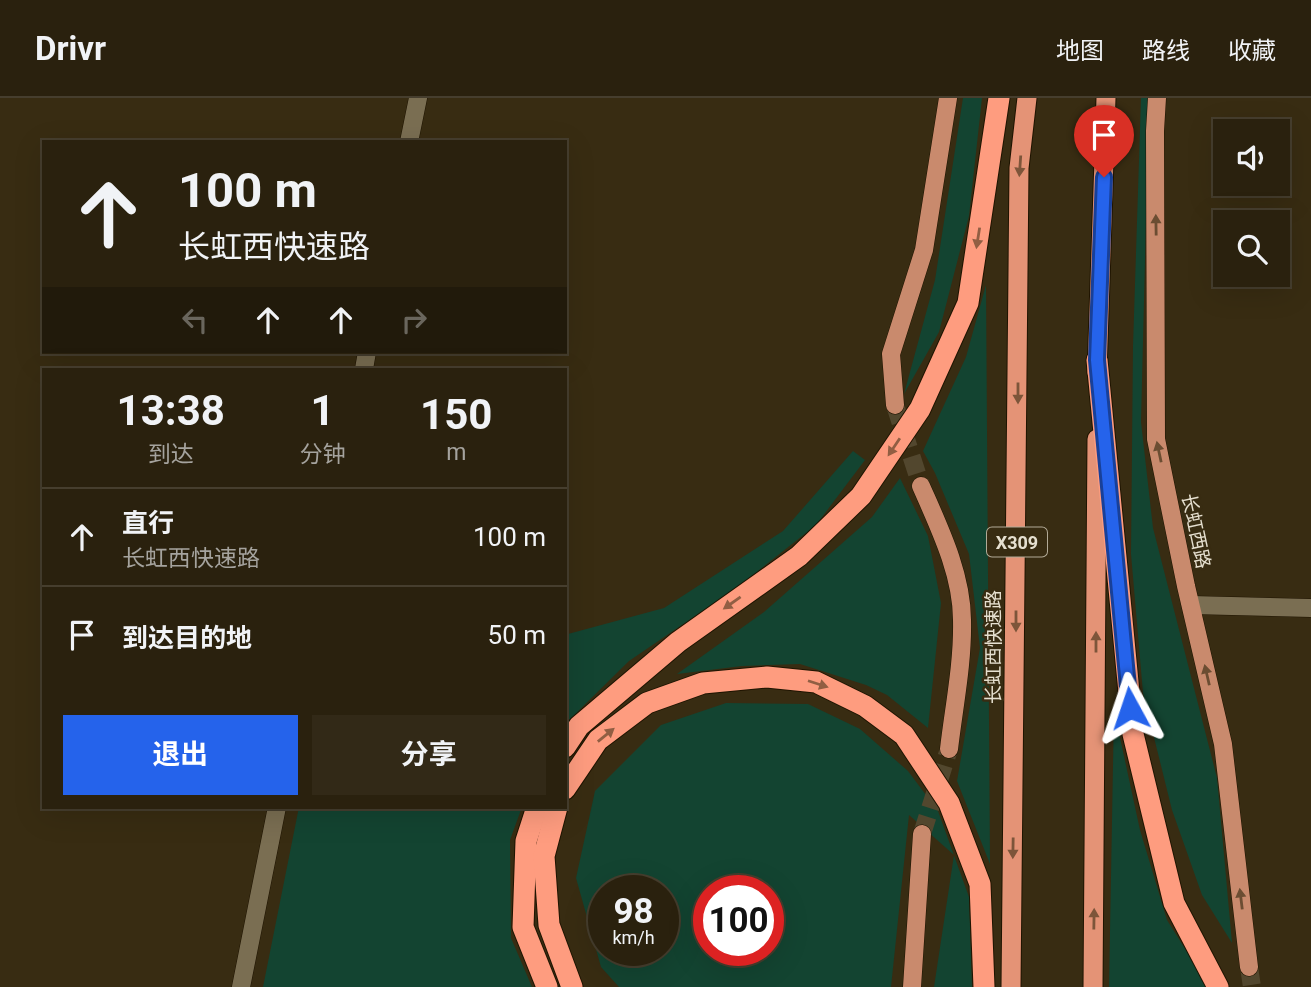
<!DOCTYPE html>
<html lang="zh">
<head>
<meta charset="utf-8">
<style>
	:root { --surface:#2a210e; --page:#322917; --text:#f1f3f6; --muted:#a5a39e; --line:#463e2e; --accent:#2563eb }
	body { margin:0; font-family:Roboto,"Noto Sans SC",sans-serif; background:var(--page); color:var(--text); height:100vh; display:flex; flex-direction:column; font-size:26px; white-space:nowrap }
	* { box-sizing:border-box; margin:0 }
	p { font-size:23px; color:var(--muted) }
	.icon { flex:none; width:38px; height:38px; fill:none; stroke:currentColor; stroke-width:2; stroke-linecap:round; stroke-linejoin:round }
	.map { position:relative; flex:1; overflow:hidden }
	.sheet { position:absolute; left:42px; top:270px; width:525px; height:441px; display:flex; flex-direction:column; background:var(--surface); border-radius:0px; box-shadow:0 7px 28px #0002,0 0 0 2px var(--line) }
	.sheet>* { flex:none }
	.top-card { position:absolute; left:42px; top:42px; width:525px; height:214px; border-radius:0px; box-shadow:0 7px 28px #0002,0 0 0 2px var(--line); background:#2a210e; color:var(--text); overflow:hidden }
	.fabs { position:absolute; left:1213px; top:21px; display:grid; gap:14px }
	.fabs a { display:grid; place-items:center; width:77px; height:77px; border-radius:0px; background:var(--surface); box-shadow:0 7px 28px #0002,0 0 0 2px var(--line); font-size:35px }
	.speed { position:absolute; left:588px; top:777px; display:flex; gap:14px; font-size:35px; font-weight:700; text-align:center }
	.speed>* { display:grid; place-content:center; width:91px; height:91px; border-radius:50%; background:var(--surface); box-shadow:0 7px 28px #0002,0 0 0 2px var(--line); line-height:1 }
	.speed small { font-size:18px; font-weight:400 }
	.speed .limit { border:10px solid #d22; background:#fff; color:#111 }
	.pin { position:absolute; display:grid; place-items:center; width:60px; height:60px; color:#fff; margin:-72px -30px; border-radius:50% 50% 50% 0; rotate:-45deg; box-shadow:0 0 7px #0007 }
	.pin .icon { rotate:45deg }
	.me { position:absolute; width:77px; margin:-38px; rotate:355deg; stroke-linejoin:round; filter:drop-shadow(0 0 5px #0008) }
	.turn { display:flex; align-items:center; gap:24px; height:147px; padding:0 21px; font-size:32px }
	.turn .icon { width:91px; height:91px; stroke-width:2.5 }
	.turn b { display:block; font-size:49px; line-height:60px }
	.lanes { display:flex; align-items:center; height:66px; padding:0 21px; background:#0003; justify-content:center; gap:35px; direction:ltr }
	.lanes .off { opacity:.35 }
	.eta { display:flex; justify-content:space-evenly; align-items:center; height:119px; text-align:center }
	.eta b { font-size:42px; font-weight:700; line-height:49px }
	.action { display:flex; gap:14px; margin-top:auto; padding:14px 21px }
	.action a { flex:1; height:80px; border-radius:0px; background:var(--accent); color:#fff; font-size:28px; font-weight:700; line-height:80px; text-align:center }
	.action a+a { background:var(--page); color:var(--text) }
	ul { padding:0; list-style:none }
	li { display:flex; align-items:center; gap:21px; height:98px; padding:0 21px; border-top:2px solid var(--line) }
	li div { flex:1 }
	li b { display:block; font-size:26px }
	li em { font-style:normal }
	header { display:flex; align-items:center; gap:42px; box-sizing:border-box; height:98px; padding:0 35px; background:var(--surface); border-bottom:2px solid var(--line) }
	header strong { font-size:33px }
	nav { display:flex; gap:38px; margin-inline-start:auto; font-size:24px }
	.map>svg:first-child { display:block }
</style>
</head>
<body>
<header>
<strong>Drivr</strong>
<nav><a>地图</a><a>路线</a><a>收藏</a></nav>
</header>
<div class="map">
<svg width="1311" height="889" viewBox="0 0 1311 889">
	<rect width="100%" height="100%" fill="#382c12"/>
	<!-- green -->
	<g fill="#134431" fill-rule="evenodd">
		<polygon points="963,0 982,0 969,118 939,234 904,296 935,182"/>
		<polygon points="1141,0 1149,0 1141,324 1153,430 1217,680 1232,845 1202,797 1172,712 1143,595 1131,456 1133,248"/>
		<polygon points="986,187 990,766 957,683 980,550 969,456 935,375 923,353 966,259"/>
		<polygon points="853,353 865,362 816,427 739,488 629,563 565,626 565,540 568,536 664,510 783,433"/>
		<polygon points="900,380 928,438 941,505 928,630 887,597 866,587 800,566 742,568 677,576 764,514 872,419"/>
		<path d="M726,605L808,606L860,631L908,673L938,713L969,799L972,889H934L954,757L909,717L891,889H619L601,869L576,780L595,693L661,627ZM604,793H663V852H604ZM709,793H768V852H709Z"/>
		<polygon points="1114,612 1140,732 1167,822 1209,889 1109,889"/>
		<polygon points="299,709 522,709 510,742 511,840 532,889 263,889"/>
	</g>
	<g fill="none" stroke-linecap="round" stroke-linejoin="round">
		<!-- primary-tunnel -->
		<g stroke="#52472e" stroke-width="18" stroke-dasharray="18 9" stroke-linecap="butt">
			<polyline points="895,307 921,388"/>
			<polyline points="922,736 949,651"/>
			<polyline points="1249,869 1252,889"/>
		</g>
		<!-- minor casing -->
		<g stroke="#1f1400" stroke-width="19">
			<g id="minor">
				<polyline points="409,44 418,0"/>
				<polyline points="364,271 367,254"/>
				<polyline points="1191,507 1311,510"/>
				<polyline points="241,889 277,709"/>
			</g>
		</g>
		<!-- primary casing -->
		<g stroke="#1f1400" stroke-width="19">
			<g id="primary">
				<polyline points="1157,0 1155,33 1156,341 1186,488 1223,646 1249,869"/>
				<polyline points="895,307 891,256 924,152 948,0"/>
				<path d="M921,388C939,429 962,476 962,522C963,565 954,608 949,651"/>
				<polyline points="912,889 922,736"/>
			</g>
		</g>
		<!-- trunk casing -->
		<g stroke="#1f1400" stroke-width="21">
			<g id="trunk">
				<polyline points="1097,275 1106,0"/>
				<polyline points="1011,889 1019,70 1027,0"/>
				<polyline points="1093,889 1097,341"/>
			</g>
		</g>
		<!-- motorway casing -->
		<g stroke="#1f1400" stroke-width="23">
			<g id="motorway">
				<polyline points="1097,262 1133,636 1174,805 1218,889"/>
				<polyline points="565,649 579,628 678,544 799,458 861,398 920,311 968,205 999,0"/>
				<polyline points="565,691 598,642 647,605 703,585 767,579 816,584 865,608 904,637 949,705 980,786 984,889"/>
				<polyline points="537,709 526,743 523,829 547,889"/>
				<polyline points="557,709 544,758 549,827 572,889"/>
			</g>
		</g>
		<!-- minor -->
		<use href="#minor" stroke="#7a6e52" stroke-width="18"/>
		<!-- primary -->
		<use href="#primary" stroke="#c98a6d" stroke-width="18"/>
		<!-- trunk -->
		<use href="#trunk" stroke="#e49376" stroke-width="19"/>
		<!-- motorway -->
		<use href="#motorway" stroke="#fe9c7f" stroke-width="21"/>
	</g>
	<!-- one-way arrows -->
	<defs><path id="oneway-solid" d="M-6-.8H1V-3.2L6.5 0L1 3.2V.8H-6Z" transform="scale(1.75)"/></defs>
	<g fill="#7d553a">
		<use href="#oneway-solid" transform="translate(1020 68) rotate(94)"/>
		<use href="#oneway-solid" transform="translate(1018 295) rotate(90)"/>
		<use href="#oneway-solid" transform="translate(1016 523) rotate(90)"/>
		<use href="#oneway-solid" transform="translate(1096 544) rotate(-90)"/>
		<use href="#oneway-solid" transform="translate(1013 750) rotate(91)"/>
		<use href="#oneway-solid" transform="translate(1094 821) rotate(-89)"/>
	</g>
	<g fill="#6b4d32">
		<use href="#oneway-solid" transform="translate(1156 127) rotate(-91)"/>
		<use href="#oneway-solid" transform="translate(1159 354) rotate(-102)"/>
		<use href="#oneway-solid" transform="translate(1207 577) rotate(-103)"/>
		<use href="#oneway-solid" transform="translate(1241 801) rotate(-97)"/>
	</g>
	<g fill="#915e43">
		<use href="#oneway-solid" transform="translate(978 140) rotate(99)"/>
		<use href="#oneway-solid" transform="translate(894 349) rotate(124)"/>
		<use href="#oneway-solid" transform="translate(732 505) rotate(145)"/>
		<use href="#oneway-solid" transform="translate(818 586) rotate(18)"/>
		<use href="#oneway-solid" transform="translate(606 637) rotate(-39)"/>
	</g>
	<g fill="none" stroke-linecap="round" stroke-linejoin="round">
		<!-- route casing -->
		<g stroke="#184099" stroke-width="18">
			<polyline id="route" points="1104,79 1097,262 1130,610"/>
		</g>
		<!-- route -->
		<use href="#route" stroke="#2563eb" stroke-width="12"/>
	</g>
	<g text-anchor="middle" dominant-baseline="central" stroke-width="5" stroke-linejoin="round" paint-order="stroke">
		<!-- shield labels -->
		<rect fill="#382c12" stroke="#b2aa97" stroke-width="2" x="987" y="429.5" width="60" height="29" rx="5"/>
		<g font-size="18" font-weight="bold" fill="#e6e0d0">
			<text x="1017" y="444">X309</text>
		</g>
		<!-- street labels -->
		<g font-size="19" fill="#e6e0d0" stroke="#382c12">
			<text transform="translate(1196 433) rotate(78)">长虹西路</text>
			<text transform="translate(993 549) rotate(-90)">长虹西快速路</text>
		</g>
	</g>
</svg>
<div class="fabs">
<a><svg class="icon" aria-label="sound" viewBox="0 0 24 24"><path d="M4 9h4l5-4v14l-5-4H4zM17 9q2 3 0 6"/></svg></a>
<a><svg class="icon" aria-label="search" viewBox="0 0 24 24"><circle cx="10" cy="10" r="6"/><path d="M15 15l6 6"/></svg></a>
</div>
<div class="speed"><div>98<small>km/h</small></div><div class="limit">100</div></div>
<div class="pin" style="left:1104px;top:79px;background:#d93025"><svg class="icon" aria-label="arrive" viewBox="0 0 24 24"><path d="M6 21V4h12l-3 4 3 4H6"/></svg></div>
<svg class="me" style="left:1130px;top:610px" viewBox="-20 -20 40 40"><path d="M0-17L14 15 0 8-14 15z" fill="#2563eb" stroke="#fff" stroke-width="4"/></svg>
<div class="top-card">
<div class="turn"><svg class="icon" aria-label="ahead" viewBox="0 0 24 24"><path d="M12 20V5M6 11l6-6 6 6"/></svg><div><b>100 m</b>长虹西快速路</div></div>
<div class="lanes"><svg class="icon off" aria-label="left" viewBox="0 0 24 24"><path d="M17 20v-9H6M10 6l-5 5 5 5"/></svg><svg class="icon" aria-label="ahead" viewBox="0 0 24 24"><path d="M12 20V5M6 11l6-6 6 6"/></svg><svg class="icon" aria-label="ahead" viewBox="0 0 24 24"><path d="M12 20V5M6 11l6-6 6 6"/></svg><svg class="icon off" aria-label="right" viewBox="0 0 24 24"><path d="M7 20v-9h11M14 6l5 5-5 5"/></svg></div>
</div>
<section class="sheet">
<div class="eta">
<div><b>13:38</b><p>到达</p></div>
<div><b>1</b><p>分钟</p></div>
<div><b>150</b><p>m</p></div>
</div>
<ul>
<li><svg class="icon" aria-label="ahead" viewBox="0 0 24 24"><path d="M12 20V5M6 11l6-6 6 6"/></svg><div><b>直行</b><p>长虹西快速路</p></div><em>100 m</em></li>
<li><svg class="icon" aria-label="arrive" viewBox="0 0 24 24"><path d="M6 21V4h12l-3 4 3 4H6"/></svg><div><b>到达目的地</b></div><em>50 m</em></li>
</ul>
<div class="action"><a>退出</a><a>分享</a></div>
</section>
</div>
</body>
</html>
